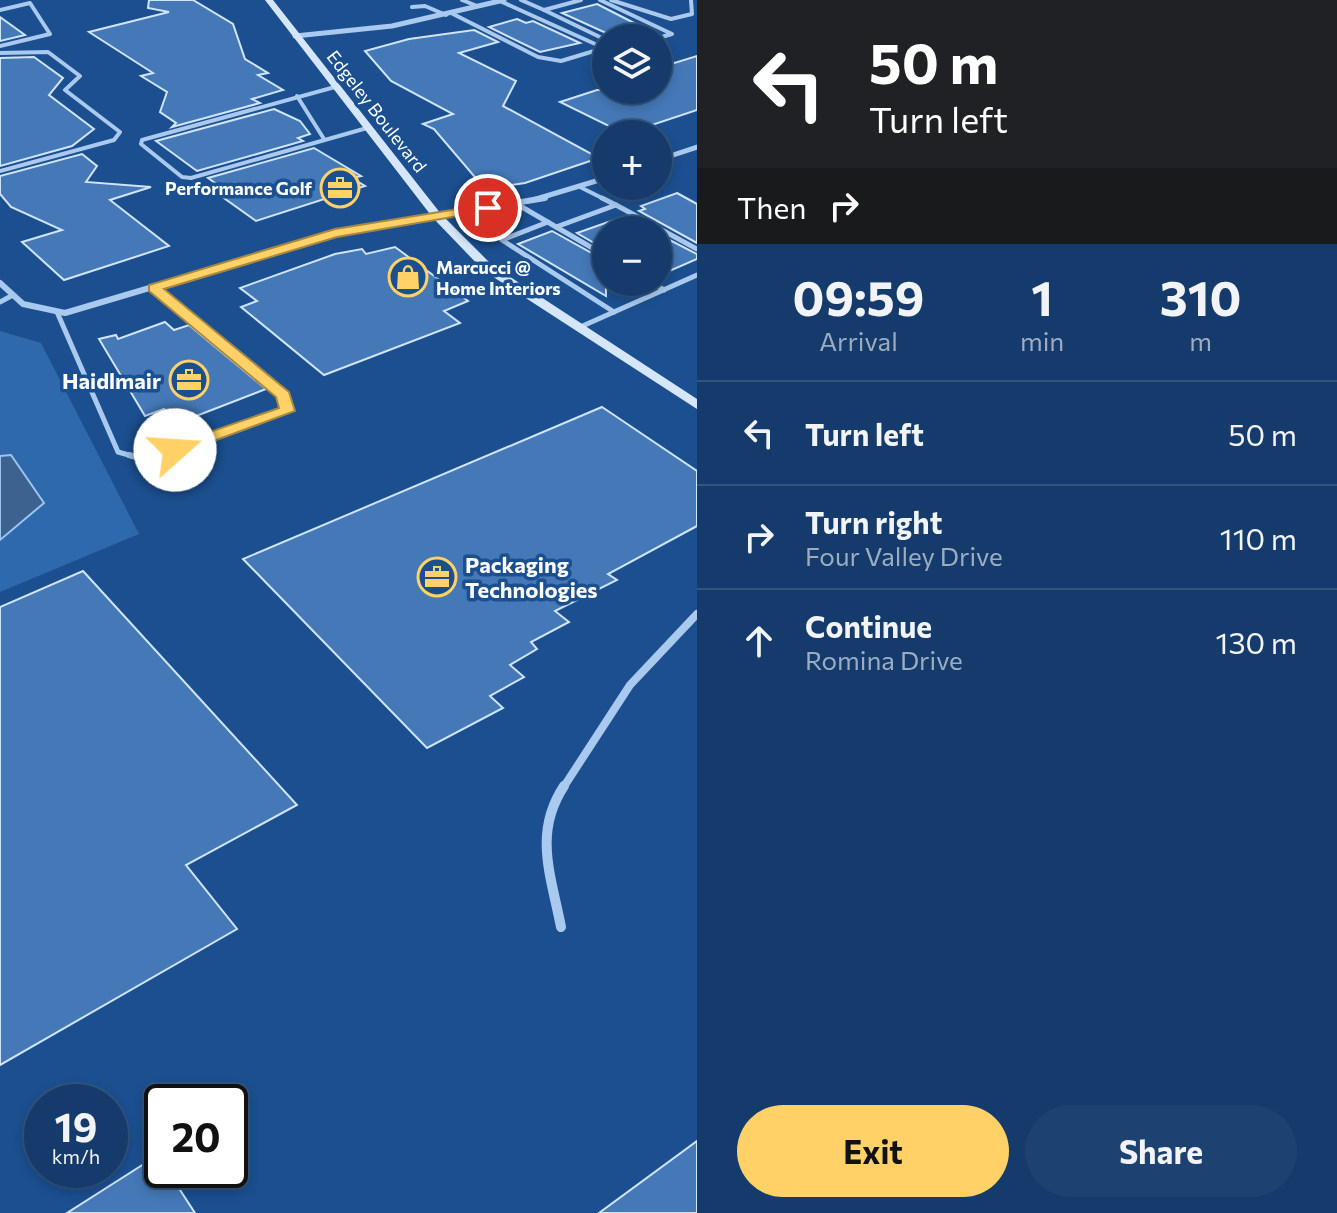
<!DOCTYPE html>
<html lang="en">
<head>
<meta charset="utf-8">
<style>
	:root { --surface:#143b6b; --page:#1d4271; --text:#f1f3f6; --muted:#9dadc1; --line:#33557e; --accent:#ffd166 }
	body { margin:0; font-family:Commissioner,sans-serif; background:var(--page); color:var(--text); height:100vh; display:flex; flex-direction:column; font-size:30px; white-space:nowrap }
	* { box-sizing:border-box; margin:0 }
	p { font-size:26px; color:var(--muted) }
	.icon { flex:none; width:44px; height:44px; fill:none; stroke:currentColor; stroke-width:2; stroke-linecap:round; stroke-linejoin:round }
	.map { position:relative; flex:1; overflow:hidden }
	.side { display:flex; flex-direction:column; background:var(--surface); width:640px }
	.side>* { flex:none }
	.guide { background:#202124; color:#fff; overflow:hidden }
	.tools { position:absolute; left:592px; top:24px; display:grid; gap:16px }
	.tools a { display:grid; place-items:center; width:80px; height:80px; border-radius:50%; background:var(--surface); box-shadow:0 4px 12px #0003,0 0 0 2px var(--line); font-size:40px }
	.speed { position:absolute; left:24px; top:1084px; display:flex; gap:16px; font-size:40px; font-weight:700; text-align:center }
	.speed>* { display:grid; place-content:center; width:104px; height:104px; border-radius:50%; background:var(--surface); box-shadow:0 4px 12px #0003,0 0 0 2px var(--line); line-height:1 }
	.speed small { font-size:20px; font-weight:400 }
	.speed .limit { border:4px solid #111; border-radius:12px; background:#fff; color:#111 }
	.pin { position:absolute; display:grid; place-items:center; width:68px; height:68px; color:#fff; margin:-34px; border:4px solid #fff; border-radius:50%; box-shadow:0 2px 8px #0007 }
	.me { position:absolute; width:88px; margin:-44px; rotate:71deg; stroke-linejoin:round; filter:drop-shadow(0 0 6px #0008) }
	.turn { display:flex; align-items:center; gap:28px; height:168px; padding:0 40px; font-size:36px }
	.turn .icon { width:104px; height:104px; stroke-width:2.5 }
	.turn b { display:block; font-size:56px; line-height:68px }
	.then { display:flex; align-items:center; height:76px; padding:0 40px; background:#0003; gap:16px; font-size:30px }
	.eta { display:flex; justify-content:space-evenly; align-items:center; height:136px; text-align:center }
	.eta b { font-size:48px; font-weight:700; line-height:56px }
	.cta { display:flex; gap:16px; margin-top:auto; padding:16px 40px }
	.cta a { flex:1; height:92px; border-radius:48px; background:var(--accent); color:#111; font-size:32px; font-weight:700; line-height:92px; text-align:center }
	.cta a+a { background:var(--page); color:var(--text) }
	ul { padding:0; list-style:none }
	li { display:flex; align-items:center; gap:24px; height:104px; padding:0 40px; border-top:2px solid var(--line) }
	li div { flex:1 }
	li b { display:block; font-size:30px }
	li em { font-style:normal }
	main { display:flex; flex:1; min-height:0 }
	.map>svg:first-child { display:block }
</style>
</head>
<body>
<main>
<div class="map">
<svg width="697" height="1213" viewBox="0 0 697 1213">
	<rect width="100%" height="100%" fill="#1b4f8f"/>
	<!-- green -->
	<polygon fill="#2e69ad" points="0,331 41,343 139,534 0,592"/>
	<!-- water -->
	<polygon fill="#3c6290" stroke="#9cc4f0" stroke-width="2" points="11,455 44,503 0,540 0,456"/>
	<!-- building -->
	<g fill="#4478b7" stroke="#cfe3fa" stroke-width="2">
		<polygon points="149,0 193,0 233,24 245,59 268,73 258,75 283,90 252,99 260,103 172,127 176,123 160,112 167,92 141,76 153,73 89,32 169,12 148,8"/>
		<polygon points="597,4 638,25 651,31 617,38 562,13"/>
		<polygon points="0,17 25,35 0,41"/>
		<polygon points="517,19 526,23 533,21 580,43 540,52 489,27"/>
		<polygon points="474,30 498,42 459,53 516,81 503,106 599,158 525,183 485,189 434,129 423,124 453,114 391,81 365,51 409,39"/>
		<polygon points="697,56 697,110 625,134 560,102 597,90 658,90 658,68"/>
		<polygon points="34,57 63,78 49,95 94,129 72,146 0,166 0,58"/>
		<polygon points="274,109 300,121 310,134 298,138 303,141 197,171 156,141"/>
		<polygon points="314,148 361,176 352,178 365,186 256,221 207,186 215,183 208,178"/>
		<polygon points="82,154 97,166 86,182 151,187 110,200 169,246 64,280 22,242 62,230 11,207 0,194 0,176"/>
		<polygon points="677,193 697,204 697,243 639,211 645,209 641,206"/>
		<polygon points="625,216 650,230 606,230 606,250 577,233"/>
		<polygon points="552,231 606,261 606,296 518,244"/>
		<polygon points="658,234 697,254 697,259 658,276"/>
		<polygon points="395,247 468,301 444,311 460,323 324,375 241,307 257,301 240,288 335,254 362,249 366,254"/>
		<polygon points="165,322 174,330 189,325 266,389 178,423 164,409 145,416 99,339 116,335 118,339"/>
		<polygon points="602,407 697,471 697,526 608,574 617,580 555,611 569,622 531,642 537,649 510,665 524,677 490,696 503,708 427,748 243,559"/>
		<polygon points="83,571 297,805 186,865 237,929 0,1065 0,607"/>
		<polygon points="697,1141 697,1213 599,1213"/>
		<polygon points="158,1155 162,1170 167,1170 195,1213 67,1213"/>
	</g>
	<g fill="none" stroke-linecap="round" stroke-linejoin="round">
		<!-- lane-far2 -->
		<g stroke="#a9c9ee" stroke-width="4">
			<polyline points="462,0 477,6"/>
			<polyline points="521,0 544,10 581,0"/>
			<polyline points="600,0 672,34 658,38"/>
			<polyline points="611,0 671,19 692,14 691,0"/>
			<polyline points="412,7 425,6 446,15"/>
			<polyline points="0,10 30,3 50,34 0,46"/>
			<polyline points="544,10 606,40"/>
			<polyline points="453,14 538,57 561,61 604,48 500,1"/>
			<polyline points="0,53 48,52 80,76 65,90 120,132 114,140 0,171"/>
			<polyline points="335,87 142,140 141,144 182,177 191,178 367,128"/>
			<polyline points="297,96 324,139"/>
			<polyline points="580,187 606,200"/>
		</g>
		<!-- lane-far1 -->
		<g stroke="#a9c9ee" stroke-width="5">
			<polyline points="515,203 606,256"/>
			<polyline points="616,205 697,249"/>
			<polyline points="548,222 502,240 614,312"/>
			<polyline points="556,227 616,205 602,198"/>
			<polyline points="651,282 664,290"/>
			<polyline points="154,288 283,395 287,411 156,457"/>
			<polyline points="0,302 13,295"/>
			<polyline points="57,312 118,452 136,457"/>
			<polyline points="578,328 697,275"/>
		</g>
		<!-- lane -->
		<polyline stroke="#a9c9ee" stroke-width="6" points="129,455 147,460 162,455"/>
		<!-- street-far3 -->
		<g stroke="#a9c9ee" stroke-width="5">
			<polyline points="295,36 392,26 504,0"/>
			<polyline points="658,160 697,147"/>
			<polyline points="533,200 606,178"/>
		</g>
		<!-- street-far2 -->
		<polyline stroke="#a9c9ee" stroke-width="6" points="0,283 23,304 65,313 335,233 545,198"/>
		<!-- street-far1 -->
		<polyline stroke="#a9c9ee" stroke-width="8" points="563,788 630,685 697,614"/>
		<!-- street -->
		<path stroke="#a9c9ee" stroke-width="10" d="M561,927C551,875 533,833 564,786"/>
		<!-- secondary -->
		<polygon fill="#d6e6fa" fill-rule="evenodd" points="265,0 273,0 441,214 492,265 697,399 697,409 484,271 433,218"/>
	</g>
	<!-- route -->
	<polygon fill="#ffd166" stroke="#a68842" stroke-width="2" points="488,204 493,205 493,210 337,237 164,289 289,392 295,411 181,453 169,453 169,446 279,408 276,397 149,291 149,285 335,229"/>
	<!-- icons -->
	<defs>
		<g id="office-ring" transform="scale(2)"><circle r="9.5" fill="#1b4f8f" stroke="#ffd166" stroke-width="1.5"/><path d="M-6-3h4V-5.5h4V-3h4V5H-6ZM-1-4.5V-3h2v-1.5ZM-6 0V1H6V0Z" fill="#ffd166"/></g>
		<g id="shop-ring" transform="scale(2)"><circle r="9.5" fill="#1b4f8f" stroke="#ffd166" stroke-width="1.5"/><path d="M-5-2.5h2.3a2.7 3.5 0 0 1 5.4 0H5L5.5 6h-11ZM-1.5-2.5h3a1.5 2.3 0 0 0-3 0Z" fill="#ffd166"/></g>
	</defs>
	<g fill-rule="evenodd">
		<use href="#office-ring" x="340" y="188"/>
		<use href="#shop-ring" x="408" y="277"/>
		<use href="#office-ring" x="189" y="380"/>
		<use href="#office-ring" x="437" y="577"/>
	</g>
	<g text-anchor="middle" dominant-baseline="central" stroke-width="7" stroke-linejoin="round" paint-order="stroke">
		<!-- far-street labels -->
		<g font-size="18" fill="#fff" stroke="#1b4f8f">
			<text transform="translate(377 111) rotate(52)">Edgeley Boulevard</text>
		</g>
		<!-- far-poi labels -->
		<g font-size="18" font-weight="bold" fill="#fff" stroke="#1b4f8f" text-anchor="end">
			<text x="312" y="188">Performance Golf</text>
			<text x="436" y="267" text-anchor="start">Marcucci @<tspan x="436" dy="21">Home Interiors</tspan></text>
		</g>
		<!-- poi labels -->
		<g font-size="22" font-weight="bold" fill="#fff" stroke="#1b4f8f" text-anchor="end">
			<text x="161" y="380">Haidlmair</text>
			<text x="465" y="564" text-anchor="start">Packaging<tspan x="465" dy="25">Technologies</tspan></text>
		</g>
	</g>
</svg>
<div class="tools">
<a><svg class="icon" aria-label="layers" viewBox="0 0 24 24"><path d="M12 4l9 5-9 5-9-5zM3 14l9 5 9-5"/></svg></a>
<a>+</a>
<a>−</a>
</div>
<div class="speed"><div>19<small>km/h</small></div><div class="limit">20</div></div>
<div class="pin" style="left:488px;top:208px;background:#d93025"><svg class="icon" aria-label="arrive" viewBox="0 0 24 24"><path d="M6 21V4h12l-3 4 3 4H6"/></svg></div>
<svg class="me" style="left:175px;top:450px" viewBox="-20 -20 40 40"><circle r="19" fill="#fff"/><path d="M0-13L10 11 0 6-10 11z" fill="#ffd166"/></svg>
</div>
<section class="side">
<div class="guide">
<div class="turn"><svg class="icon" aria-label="left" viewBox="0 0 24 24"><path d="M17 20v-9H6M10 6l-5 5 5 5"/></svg><div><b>50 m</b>Turn left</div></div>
<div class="then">Then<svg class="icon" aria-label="right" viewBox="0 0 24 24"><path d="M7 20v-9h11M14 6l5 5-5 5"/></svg></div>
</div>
<div class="eta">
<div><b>09:59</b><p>Arrival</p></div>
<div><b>1</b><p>min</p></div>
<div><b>310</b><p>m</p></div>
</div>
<ul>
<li><svg class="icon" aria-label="left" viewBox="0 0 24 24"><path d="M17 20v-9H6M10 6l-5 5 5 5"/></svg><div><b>Turn left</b></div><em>50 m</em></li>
<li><svg class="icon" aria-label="right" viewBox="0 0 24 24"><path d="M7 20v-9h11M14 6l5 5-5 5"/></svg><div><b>Turn right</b><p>Four Valley Drive</p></div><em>110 m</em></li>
<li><svg class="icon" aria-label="ahead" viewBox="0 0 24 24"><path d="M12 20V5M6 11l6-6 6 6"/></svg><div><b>Continue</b><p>Romina Drive</p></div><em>130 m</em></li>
</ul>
<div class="cta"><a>Exit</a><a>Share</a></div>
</section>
</main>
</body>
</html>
